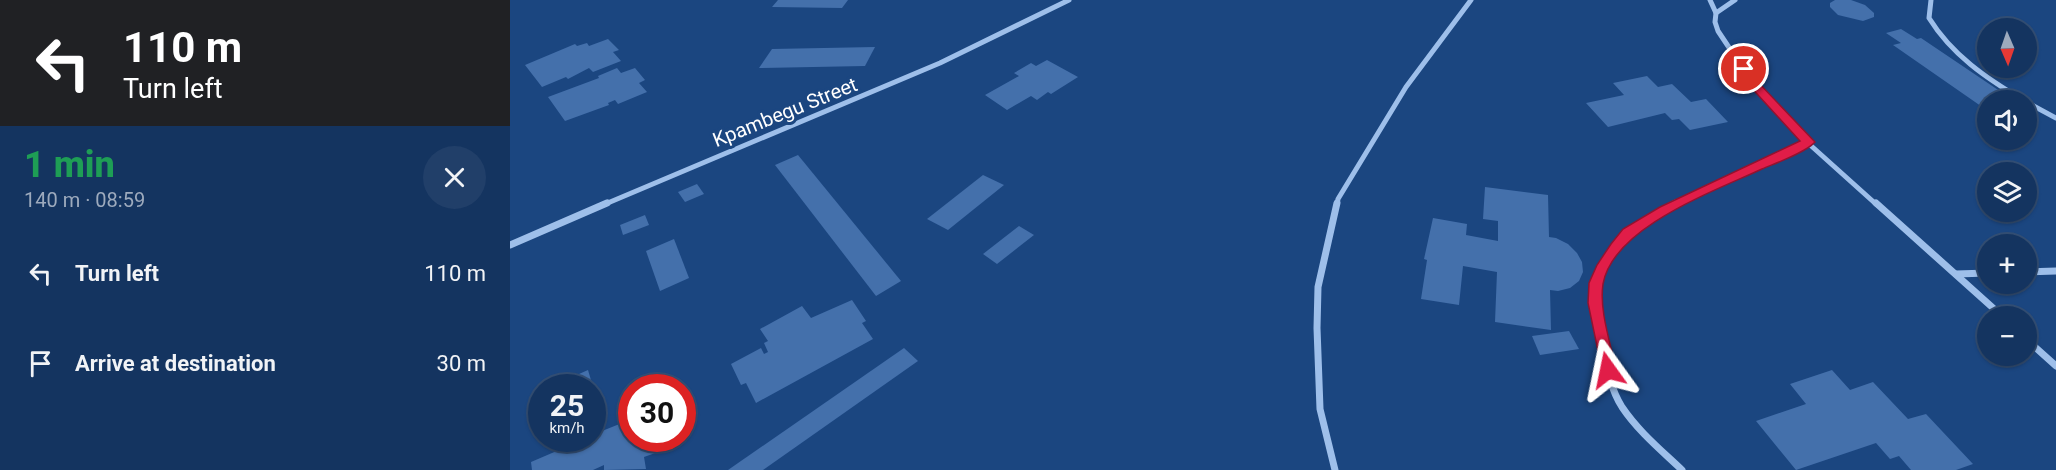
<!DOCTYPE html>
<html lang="en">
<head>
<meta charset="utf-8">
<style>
	:root { --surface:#143460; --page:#213f69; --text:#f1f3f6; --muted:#9daabd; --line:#334f75 }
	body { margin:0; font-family:Roboto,sans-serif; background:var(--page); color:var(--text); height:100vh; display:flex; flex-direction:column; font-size:22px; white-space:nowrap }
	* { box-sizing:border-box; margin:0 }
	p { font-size:20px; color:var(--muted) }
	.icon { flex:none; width:33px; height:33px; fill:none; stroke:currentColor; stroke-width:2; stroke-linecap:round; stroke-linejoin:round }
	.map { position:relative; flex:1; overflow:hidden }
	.details { display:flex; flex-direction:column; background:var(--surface); width:510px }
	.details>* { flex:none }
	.guide { background:#202124; color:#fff; overflow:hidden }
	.needle { width:39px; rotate:178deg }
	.tools { position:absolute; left:1467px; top:18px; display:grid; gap:12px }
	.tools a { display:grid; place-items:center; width:60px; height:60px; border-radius:50%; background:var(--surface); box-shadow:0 2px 4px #0004,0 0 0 2px var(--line); font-size:30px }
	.speed { position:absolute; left:18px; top:374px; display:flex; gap:12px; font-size:30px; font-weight:700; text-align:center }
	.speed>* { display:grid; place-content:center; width:78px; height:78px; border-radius:50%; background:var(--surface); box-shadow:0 2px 4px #0004,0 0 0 2px var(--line); line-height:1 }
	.speed small { font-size:15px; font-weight:400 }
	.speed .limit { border:9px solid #d22; background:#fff; color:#111 }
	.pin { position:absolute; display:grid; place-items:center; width:51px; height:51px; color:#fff; margin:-26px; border:3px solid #fff; border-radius:50%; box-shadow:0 2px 6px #0007 }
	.me { position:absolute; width:66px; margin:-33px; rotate:348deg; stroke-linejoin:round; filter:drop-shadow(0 0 4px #0008) }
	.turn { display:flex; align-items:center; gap:21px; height:126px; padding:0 24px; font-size:27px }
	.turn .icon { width:78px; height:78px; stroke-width:2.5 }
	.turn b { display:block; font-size:42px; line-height:51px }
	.round { display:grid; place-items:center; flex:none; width:63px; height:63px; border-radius:32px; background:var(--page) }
	.head { display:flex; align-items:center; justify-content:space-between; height:102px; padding:0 24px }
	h1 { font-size:36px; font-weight:800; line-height:45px; color:#1e9e55 }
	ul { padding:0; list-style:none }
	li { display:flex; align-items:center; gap:18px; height:90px; padding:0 24px }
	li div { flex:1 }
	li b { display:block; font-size:22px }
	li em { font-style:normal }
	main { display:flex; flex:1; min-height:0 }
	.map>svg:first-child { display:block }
</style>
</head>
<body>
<main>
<section class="details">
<div class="guide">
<div class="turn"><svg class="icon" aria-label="left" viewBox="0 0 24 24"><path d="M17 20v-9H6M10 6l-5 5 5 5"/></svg><div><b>110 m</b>Turn left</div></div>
</div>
<div class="head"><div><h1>1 min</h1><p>140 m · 08:59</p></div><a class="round"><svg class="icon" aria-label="close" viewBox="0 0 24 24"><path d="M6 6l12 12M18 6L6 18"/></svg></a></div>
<ul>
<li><svg class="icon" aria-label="left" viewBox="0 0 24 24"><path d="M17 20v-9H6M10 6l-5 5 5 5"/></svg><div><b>Turn left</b></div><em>110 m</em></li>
<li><svg class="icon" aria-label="arrive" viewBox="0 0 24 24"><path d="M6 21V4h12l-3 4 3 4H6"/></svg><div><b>Arrive at destination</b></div><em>30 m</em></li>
</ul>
</section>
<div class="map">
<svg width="1546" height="470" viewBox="0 0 1546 470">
	<rect width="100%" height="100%" fill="#1b4680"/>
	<!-- building -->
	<g fill="#4470ab">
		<polygon points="268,0 338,0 332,8 262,7"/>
		<polygon points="1325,0 1341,0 1355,5 1364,13 1364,17 1353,21 1328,15 1320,7 1320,3"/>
		<polygon points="1391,29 1407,39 1411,38 1503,100 1478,100 1478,111 1383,45 1391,43 1376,33"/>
		<polygon points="98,39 109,50 103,52 111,61 83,72 79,68 58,79 56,77 32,87 15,65 65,44 67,46 77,43 79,46"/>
		<polygon points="365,47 355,66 249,68 262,49"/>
		<polygon points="537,60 568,77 541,94 538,92 527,100 521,96 497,110 475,95 509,76 504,73 521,63 526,66"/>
		<polygon points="107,68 111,73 125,68 135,80 129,83 137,92 108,104 105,100 98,103 99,105 55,121 38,97 89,78 88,76"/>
		<polygon points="1137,76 1148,87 1162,84 1181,102 1196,99 1218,122 1180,130 1169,119 1162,120 1155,113 1098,127 1076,103 1114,95 1103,83"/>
		<polygon points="288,155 391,281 366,296 265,165"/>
		<polygon points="473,175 494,185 438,230 417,219"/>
		<polygon points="187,184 194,194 175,202 168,192"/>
		<polygon points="975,187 1038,195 1039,237 1046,238 1058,244 1067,253 1072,262 1073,272 1069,281 1060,288 1048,291 1040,290 1041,330 985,322 987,272 953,266 949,305 911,299 917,260 914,259 923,218 957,224 956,235 988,241 988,221 973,219"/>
		<polygon points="135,215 139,225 113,235 110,225"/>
		<polygon points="509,226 524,235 487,264 473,254"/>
		<polygon points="164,239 179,278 150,291 136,251"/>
		<polygon points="342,300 356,321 352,323 363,339 246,403 236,383 231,385 221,364 251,348 254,354 258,352 254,343 258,341 250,329 292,306 301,318"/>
		<polygon points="1059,331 1069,349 1030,355 1022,336"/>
		<polygon points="394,348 408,361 253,470 218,470"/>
		<polygon points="78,370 83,387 40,387"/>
		<polygon points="1322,370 1340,390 1363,382 1398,419 1416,414 1463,464 1446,470 1401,470 1389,456 1380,459 1366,443 1286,470 1246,421 1296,404 1280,384"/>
		<polygon points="122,419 122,438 148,438 151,451 134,457 136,469 94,470 94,465 83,470 22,470 21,462 77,438 82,438 82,435"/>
	</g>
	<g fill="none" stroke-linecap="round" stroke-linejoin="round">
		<!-- minor-far1 -->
		<g stroke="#9ebfea" stroke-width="5">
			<polyline points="1200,0 1206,13"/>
			<polyline points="1225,0 1206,13 1205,22 1208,31 1242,82 1298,143 1367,205"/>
			<path d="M1421,0L1419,18C1442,55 1476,78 1513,100"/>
			<polyline points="1516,102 1546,118"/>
			<polyline points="93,205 430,63 559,0"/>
			<polyline points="827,205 828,199 896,87 961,0"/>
			<polyline points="1163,205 1298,143"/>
		</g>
		<!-- minor -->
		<g stroke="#9ebfea" stroke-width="7">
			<path d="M1166,203C1131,220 1088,248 1085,291C1084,310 1090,328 1093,346C1097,367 1100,388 1112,407C1128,431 1151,450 1172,470"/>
			<polyline points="1366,203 1492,316"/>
			<polyline points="0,245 97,203"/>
			<polyline points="1516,272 1546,271"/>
			<polyline points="1446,274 1478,273"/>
			<polyline points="1516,339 1546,366"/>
			<polyline points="825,470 810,409 807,328 808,287 827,203"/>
		</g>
	</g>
	<!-- route -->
	<path fill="#e11d48" stroke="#92132f" stroke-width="1.5" d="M1234,66L1238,67L1246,80L1305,142C1295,153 1266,163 1252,169C1205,191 1103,227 1093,284C1089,311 1101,344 1106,370L1104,375L1098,377L1093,375L1078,303L1079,283L1087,265L1101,244L1113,229L1150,207L1290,141L1238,84L1228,69Z"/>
	<g text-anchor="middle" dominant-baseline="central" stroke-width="6" stroke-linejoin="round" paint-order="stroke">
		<!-- street labels -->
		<g font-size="20" fill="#fff" stroke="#1b4680">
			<text transform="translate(275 112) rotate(-22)">Kpambegu Street</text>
		</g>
	</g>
</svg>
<div class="tools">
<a><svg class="needle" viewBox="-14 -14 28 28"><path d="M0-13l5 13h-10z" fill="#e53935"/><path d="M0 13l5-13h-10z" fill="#9daabd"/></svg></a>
<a><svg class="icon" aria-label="sound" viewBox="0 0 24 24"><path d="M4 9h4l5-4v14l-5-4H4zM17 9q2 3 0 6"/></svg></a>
<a><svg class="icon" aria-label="layers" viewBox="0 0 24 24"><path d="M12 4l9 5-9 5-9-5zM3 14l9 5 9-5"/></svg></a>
<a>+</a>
<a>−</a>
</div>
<div class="speed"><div>25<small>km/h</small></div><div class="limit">30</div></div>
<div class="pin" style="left:1234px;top:69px;background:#d93025"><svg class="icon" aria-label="arrive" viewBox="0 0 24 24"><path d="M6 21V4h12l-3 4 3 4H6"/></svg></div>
<svg class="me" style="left:1098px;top:370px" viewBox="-20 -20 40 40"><path d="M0-17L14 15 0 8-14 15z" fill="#e11d48" stroke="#fff" stroke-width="4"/></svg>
</div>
</main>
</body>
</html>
